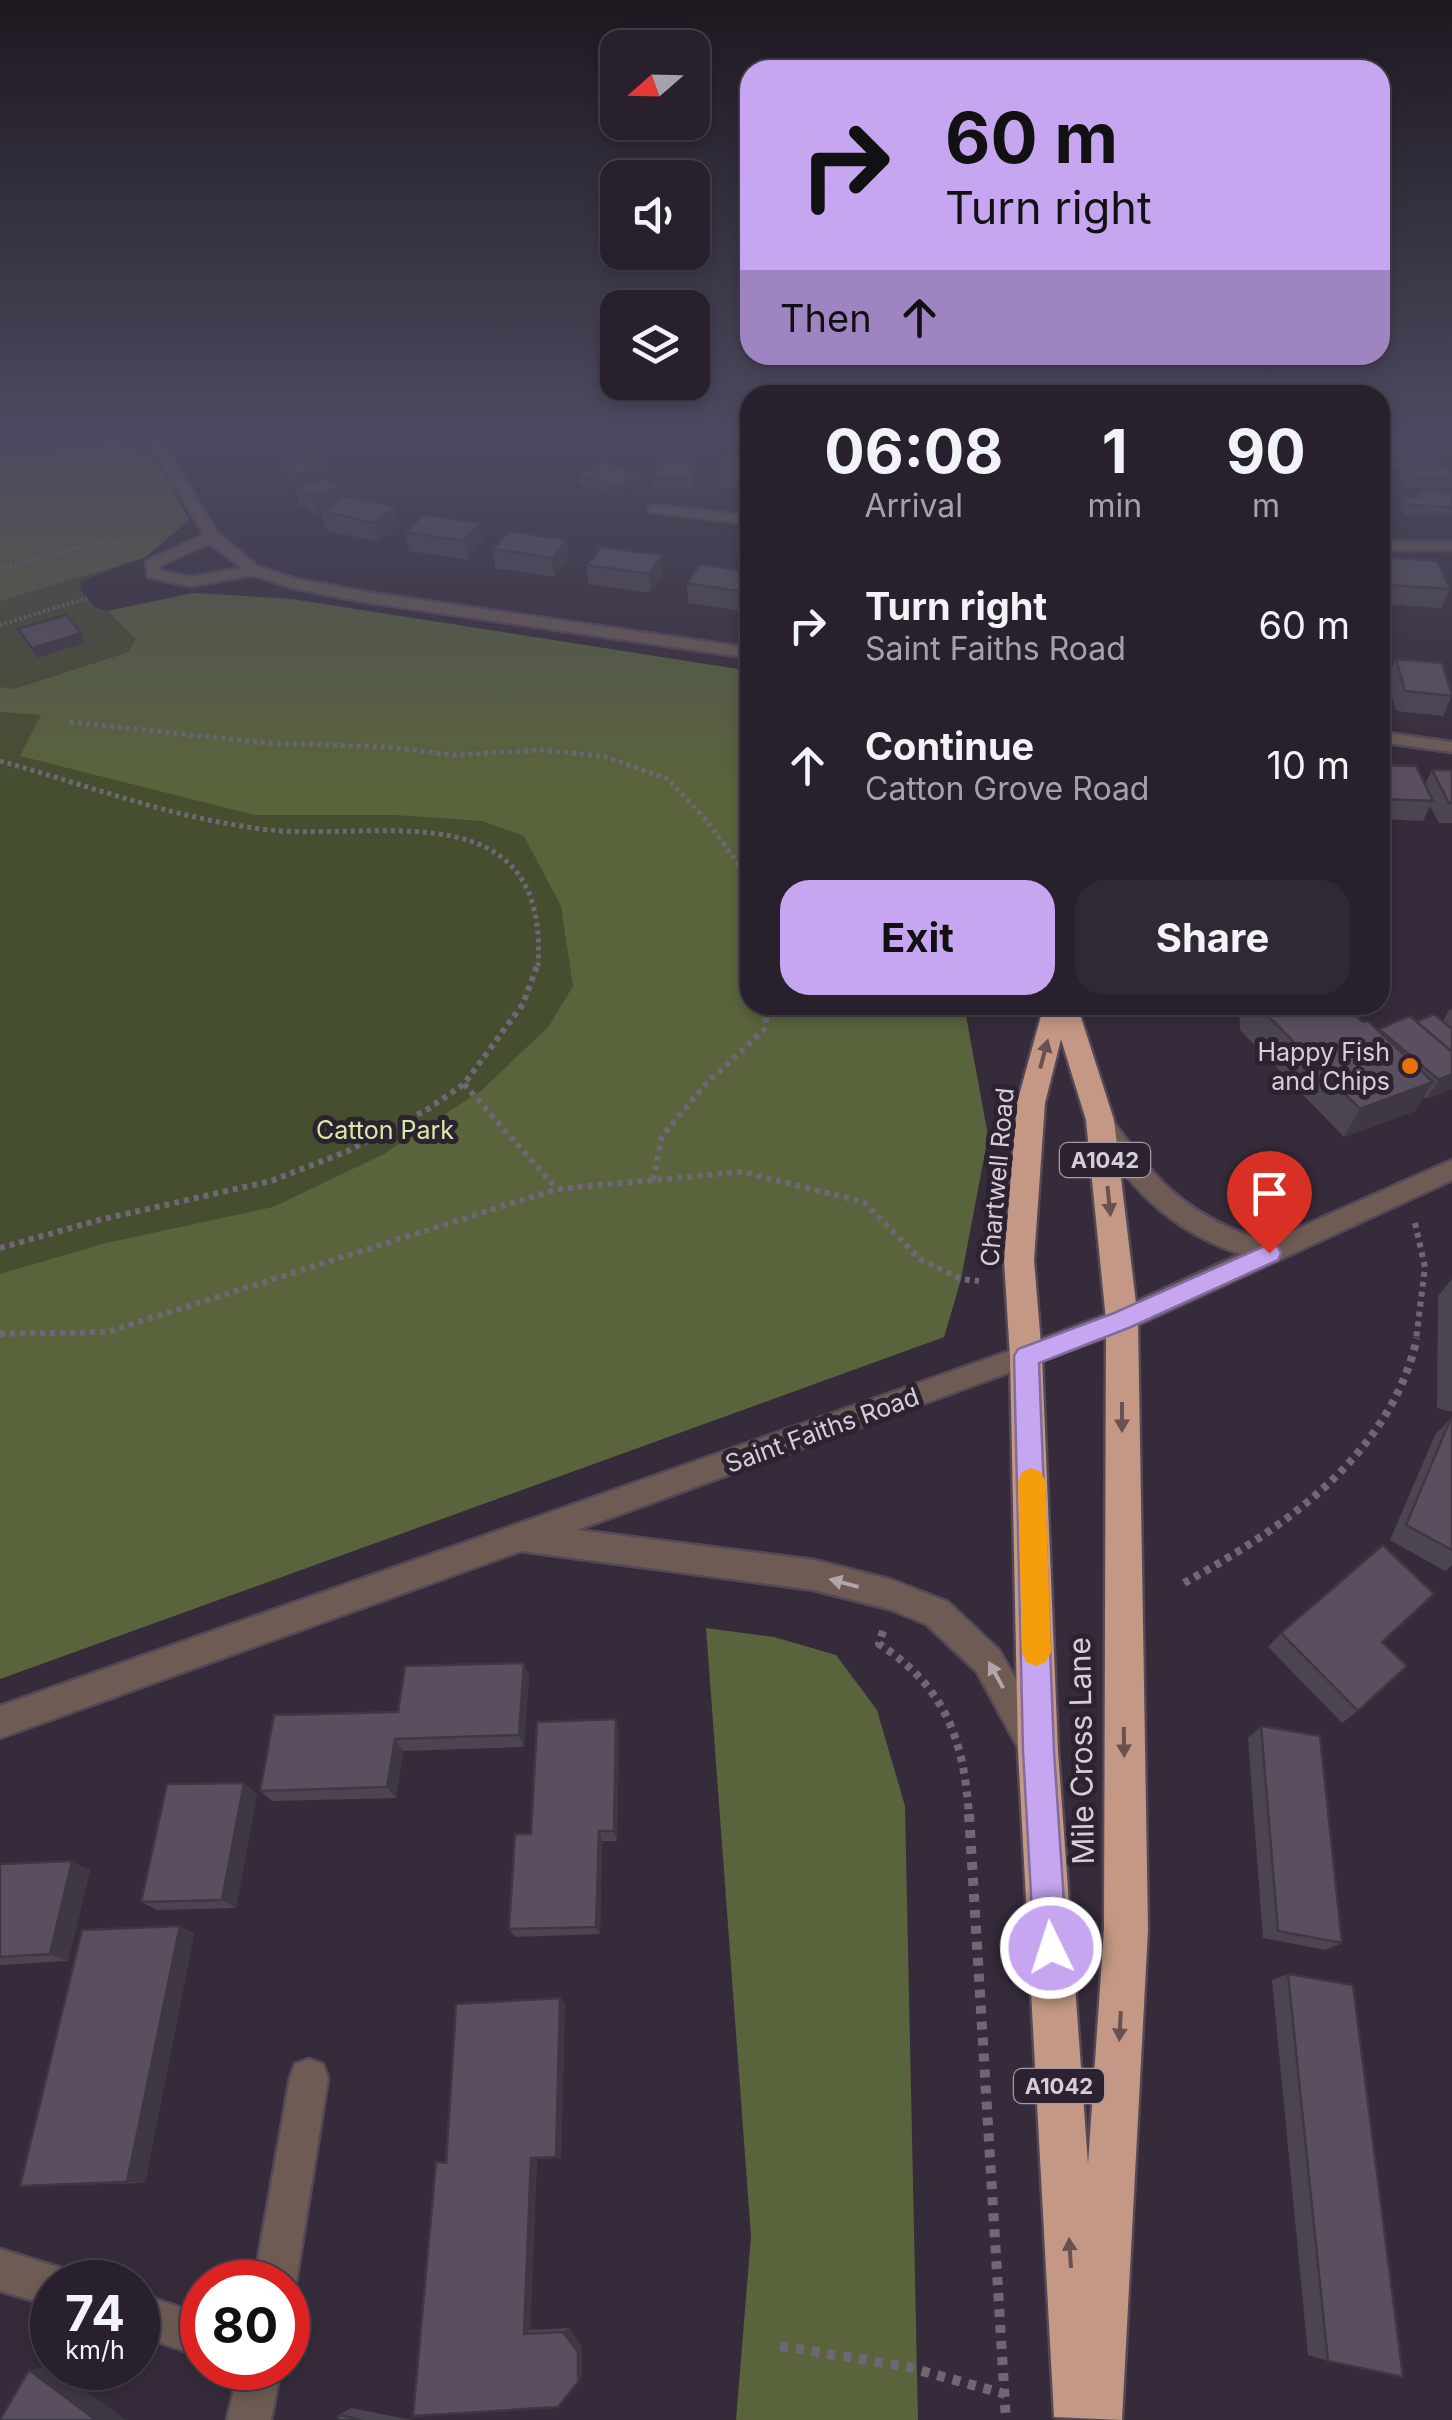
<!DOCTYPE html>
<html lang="en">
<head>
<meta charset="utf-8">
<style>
	:root { --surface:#28202c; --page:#302834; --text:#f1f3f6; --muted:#a5a3a9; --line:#443e48; --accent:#c6a6f0 }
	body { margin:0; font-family:Inter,sans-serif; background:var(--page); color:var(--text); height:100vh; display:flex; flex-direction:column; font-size:38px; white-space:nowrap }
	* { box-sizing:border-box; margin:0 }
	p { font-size:32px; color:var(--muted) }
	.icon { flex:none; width:55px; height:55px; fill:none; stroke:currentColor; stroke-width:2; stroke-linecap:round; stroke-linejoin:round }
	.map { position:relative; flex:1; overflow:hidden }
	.drawer { position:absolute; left:740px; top:385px; width:650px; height:630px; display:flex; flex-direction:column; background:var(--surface); border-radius:30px; box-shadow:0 5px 15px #0003,0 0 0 2px var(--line) }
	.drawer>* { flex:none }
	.guide { position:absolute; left:740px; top:60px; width:650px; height:305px; border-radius:30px; box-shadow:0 5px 15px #0003,0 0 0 2px var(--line); background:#c6a6f0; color:#111; overflow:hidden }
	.needle { width:65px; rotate:250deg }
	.buttons { position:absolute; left:600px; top:30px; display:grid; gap:20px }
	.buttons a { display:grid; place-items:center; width:110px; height:110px; border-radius:20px; background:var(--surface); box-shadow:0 5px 15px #0003,0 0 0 2px var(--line); font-size:50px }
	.speed { position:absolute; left:30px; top:2260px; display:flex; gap:20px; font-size:50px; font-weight:700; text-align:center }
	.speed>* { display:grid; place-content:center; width:130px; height:130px; border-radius:50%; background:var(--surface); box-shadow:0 5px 15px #0003,0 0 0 2px var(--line); line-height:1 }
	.speed small { font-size:25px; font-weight:400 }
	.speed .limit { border:15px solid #d22; background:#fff; color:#111 }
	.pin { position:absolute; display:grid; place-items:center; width:85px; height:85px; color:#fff; margin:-102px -42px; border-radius:50% 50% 50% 0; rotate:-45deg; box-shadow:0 0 10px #0007 }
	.pin .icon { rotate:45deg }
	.me { position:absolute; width:110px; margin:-55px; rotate:356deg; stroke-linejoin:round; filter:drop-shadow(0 0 8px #0008) }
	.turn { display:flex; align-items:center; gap:35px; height:210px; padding:0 40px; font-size:45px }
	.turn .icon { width:130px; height:130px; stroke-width:2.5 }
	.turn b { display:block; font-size:70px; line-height:85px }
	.then { display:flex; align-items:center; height:95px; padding:0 40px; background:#0003; gap:20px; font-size:38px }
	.eta { display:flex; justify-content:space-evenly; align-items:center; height:170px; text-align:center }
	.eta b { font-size:60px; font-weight:700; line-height:70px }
	.cta { display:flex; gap:20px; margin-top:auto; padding:20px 40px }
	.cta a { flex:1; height:115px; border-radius:30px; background:var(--accent); color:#111; font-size:40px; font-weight:700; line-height:115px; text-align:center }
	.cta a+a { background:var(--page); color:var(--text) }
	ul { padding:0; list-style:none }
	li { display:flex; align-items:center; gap:30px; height:140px; padding:0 40px }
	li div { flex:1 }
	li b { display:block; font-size:38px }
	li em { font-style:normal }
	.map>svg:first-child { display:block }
</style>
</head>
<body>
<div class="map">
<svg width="1452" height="2420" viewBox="0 0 1452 2420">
	<rect width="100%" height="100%" fill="#362b3a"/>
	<!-- green -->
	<path fill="#464e30" d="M0,438C39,438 118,428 146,453C166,471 176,497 189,520L146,557L81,581L80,589L94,607L108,611L193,593L291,599L750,671V1005H964L988,1136L961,1279L944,1337L0,1679Z"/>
	<!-- forest -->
	<g fill="#59633c">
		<path d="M120,441C161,457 169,483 189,520L146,557L0,601V456L82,449Z"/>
		<polygon points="193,593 291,599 750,671 750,1005 964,1005 988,1136 961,1279 944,1337 0,1679 0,1274 106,1243 273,1207 384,1154 482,1090 549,1026 573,986 561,906 524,836 482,821 394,815 255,815 20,756 41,715 0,712 0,687 14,689 129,652 136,639 108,611"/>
		<polygon points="706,1628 774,1637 836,1655 877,1710 905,1806 918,2420 736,2420 751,2236"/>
	</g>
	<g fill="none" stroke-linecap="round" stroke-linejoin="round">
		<!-- minor casing -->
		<g stroke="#534856" stroke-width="5">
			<g id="minor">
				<path d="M146,438H160L218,534L258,567L296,579L365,592L750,648V658L365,602L293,588L252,575L190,586L148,577L146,561L204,535ZM210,543L242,568L190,577L160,571L159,566Z"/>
				<polygon points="654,505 750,516 750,524 649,512 647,509"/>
				<rect x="1380" y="542" width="72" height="8"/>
				<polygon points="1380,732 1452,742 1452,752 1380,742"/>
				<path d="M1100,1111L1108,1114C1156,1182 1186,1216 1267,1242L1452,1160V1180L1131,1328L577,1530L814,1560L892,1580L948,1602L999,1650L1046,1731L1051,1743L1046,1755L1034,1760L1022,1755L977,1672L926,1624L892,1610L814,1590L521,1551L0,1738V1706L1018,1348L1113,1312L1241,1254C1169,1231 1125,1184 1088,1120Z"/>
				<polygon points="309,2059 323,2064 328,2078 296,2282 288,2298 288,2282 254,2282 290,2078 295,2064"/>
				<polygon points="0,2249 67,2270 72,2282 52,2282 52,2306 0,2291"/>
				<polygon points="138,2293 202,2315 202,2357 138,2335"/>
				<polygon points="239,2368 281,2368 271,2420 227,2420"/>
			</g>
		</g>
		<!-- highway casing -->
		<g stroke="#534856" stroke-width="5">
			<path id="highway" d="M1044,1005H1077L1114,1120L1138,1320L1148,1929L1122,2420L1054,2417L1018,1751L1010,1357L1004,1260L1017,1103ZM1061,1039L1086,1120L1106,1320L1104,1929L1088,2164L1058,1751L1042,1357L1034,1260L1045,1103Z"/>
		</g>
		<!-- path-far4 -->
		<g stroke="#706674" stroke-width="4" stroke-dasharray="2.5 2.5" stroke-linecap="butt">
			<polyline points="0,569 99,542 125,544"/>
			<polyline points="0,625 87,598"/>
		</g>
		<!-- path-far3 -->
		<g stroke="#706674" stroke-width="5" stroke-dasharray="4 4" stroke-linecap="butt">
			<polyline points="70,722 267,743 386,747 454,755 541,750 603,756 668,779 707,821 750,880"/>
			<path d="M0,761C73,781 155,811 229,824C247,827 265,830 282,831C393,837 549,796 538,966"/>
		</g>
		<!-- path-far2 -->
		<g stroke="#706674" stroke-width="6" stroke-dasharray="5 5" stroke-linecap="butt">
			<polyline points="464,1084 557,1189"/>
			<polyline points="653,1180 662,1136 706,1084 766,1028 766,1005"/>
			<polyline points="1415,1223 1425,1267 1416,1340"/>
			<polyline points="0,1248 99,1220 271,1181 348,1151 428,1109 464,1084 523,1004 538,963"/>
			<polyline points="0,1334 107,1332 557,1189 742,1172 864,1202 920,1259 961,1279 979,1281"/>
		</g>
		<!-- path-far1 -->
		<g stroke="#706674" stroke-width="8" stroke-dasharray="6 6" stroke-linecap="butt">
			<path d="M1184,1583C1284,1528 1390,1456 1417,1338"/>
			<path d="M883,1631L879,1644C945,1687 964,1739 969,1816"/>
		</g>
		<!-- path -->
		<g stroke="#706674" stroke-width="10" stroke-dasharray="8 8" stroke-linecap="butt">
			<polyline points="969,1814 1006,2420"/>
			<polyline points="780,2346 908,2367 1005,2394"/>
		</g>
		<!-- minor -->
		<use href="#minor" fill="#6e5c54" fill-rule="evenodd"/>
		<!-- highway -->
		<use href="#highway" fill="#c49884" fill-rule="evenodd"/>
	</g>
	<!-- wall -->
	<g fill="#4d4452">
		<polygon points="269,438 312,438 320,459 333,482 342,487 344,496 396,507 399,525 378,542 326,530 322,513 316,515 300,505 297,494 291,483 288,473 284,474"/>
		<polygon points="1381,438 1436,438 1434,447 1442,458 1439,467 1452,474 1452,488 1406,487 1398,475 1401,467 1393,467 1385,455 1388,447"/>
		<polygon points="697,458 694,488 654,487 654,478"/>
		<polygon points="750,458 750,488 719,487 719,477"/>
		<polygon points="578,474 641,483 614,496 579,483"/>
		<polygon points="1416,491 1452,492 1452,516 1405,515 1399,507 1403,497 1413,497"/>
		<polygon points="480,523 483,542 467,560 409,551 406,532"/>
		<polygon points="493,549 569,559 554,577 495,568"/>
		<polygon points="1380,557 1450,589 1441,608 1380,604"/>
		<polygon points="587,565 663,574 650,593 588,584"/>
		<polygon points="750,572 750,612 688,603 687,583"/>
		<polygon points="18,629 81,633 85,643 37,658 22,639"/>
		<polygon points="1396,659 1452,694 1443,716 1396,711 1387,678"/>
		<polygon points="1380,765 1425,784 1432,770 1452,770 1452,823 1439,823 1430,806 1423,821 1380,819"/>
		<polygon points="1239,1005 1344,1005 1363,1022 1378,1030 1379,1029 1452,1089 1426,1099 1424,1097 1415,1111 1344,1137 1240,1030"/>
		<polygon points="1452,1009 1452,1028 1443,1021 1449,1010"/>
		<polygon points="1452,1279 1452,1412 1437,1408 1438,1296"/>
		<polygon points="1451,1418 1452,1565 1445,1571 1390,1540 1435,1435"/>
		<polygon points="1281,1633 1382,1642 1358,1711 1342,1723 1268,1647"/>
		<polygon points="524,1663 529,1676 524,1747 403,1751 396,1798 272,1801 260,1791 398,1712"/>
		<polygon points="1261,1726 1342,1943 1325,1950 1263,1938 1248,1738"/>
		<polygon points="619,1731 617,1841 602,1841 600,1934 515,1937 509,1929 531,1834"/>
		<polygon points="244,1783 257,1794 236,1908 157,1910 141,1902"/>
		<polygon points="0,1864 90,1870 68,1961 0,1965"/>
		<polygon points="194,1934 145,2183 20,2186"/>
		<polygon points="1288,1974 1328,2361 1308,2355 1272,1980"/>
		<polygon points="565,2003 561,2158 537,2159 530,2330 569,2328 582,2347 582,2376 558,2407 446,2163"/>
		<polygon points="351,2408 412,2420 338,2420 339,2415"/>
	</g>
	<!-- shaded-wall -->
	<g fill="#3f3742">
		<polygon points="272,438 312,438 314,446 275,445 276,452"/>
		<polygon points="317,450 322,468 286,465 288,473 284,474 280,456"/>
		<polygon points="330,469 335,488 296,487 297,494 292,476"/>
		<polygon points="640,474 641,483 614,496 614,487"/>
		<polygon points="342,487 346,505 322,511 322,513 316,515 312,497"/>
		<polygon points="396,507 399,525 378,542 374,523"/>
		<polygon points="480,523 483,542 467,560 464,541"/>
		<polygon points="567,540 569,559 554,577 552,558"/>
		<polygon points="662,555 663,574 650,593 649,574"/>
		<polygon points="81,633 85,643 37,658 32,648"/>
		<polygon points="1452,1074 1452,1089 1426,1099 1439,1080"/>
		<polygon points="1433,1082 1415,1111 1344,1137 1360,1109"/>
		<polygon points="524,1663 529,1676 524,1747 519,1735"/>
		<polygon points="616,1719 619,1731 617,1841 614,1831"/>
		<polygon points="395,1739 403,1751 396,1798 387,1787"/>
		<polygon points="244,1783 257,1794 236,1908 222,1900"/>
		<polygon points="599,1831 602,1841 600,1934 596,1927"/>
		<polygon points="72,1861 90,1870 68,1961 50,1954"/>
		<polygon points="180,1926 194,1934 145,2183 127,2182"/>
		<polygon points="560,1998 565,2003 561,2158 556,2157"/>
		<polygon points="531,2158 537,2159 530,2330 524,2334"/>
		<polygon points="569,2328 582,2347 582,2376 558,2407 563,2332"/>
		<polygon points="51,2365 52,2368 55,2368 126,2420 96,2420 29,2370"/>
	</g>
	<!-- building -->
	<g fill="#5a4f5f" stroke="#3f3742" stroke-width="2.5">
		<polygon points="1391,438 1436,438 1437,439"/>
		<polygon points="312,439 317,450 280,456 275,445"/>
		<polygon points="1388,446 1434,446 1442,458 1396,458"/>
		<polygon points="721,457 750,458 750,478 719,477"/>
		<polygon points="324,458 330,469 292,476 286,465"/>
		<polygon points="658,458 697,458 694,478 654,478"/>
		<polygon points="605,461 640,474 614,487 578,474"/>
		<polygon points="1402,466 1447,467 1452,474 1452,478 1409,477"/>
		<polygon points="325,477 342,487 312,497 296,487"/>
		<polygon points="1416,491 1452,492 1452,507 1409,505 1403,497 1420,497"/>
		<polygon points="344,496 396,507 374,523 322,511"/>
		<polygon points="423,515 480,523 464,541 406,532"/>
		<polygon points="509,531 567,540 552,558 493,549"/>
		<polygon points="601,547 662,555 649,574 587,565"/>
		<polygon points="1380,557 1437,561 1450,589 1387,585 1380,567"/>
		<polygon points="700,564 750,572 750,593 687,583"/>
		<polygon points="66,615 81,633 32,648 18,629"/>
		<polygon points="1396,659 1442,663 1452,696 1405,691"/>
		<polygon points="1380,765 1416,766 1433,801 1380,799"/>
		<polygon points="1432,770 1452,770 1452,803 1449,803"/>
		<polygon points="1257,1005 1344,1005 1363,1022 1368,1021 1433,1082 1360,1109"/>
		<polygon points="1434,1014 1452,1029 1452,1052 1416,1022"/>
		<polygon points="1410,1016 1452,1052 1452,1074 1439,1080 1379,1029"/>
		<polygon points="1451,1418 1452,1418 1452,1550 1406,1525"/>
		<polygon points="1383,1545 1434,1594 1382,1642 1407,1666 1358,1711 1281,1633"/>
		<polygon points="524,1663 519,1735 395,1739 387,1787 260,1791 274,1715 398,1712 405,1666"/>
		<polygon points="616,1719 614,1831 599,1831 596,1927 509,1929 515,1834 531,1834 537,1722"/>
		<polygon points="1261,1726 1320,1736 1342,1943 1278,1931"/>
		<polygon points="244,1783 222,1900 141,1902 167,1784"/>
		<polygon points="72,1861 50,1954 0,1957 0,1864"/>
		<polygon points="180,1926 127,2182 20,2186 82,1930"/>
		<polygon points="1288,1974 1353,1985 1403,2377 1328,2361"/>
		<polygon points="560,1998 556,2157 531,2158 524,2334 563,2332 578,2352 578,2382 558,2407 413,2416 436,2162 446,2163 456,2004"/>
		<polygon points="29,2370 96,2420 0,2420"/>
		<polygon points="339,2415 362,2420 338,2420"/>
	</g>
	<!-- one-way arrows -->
	<defs><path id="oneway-solid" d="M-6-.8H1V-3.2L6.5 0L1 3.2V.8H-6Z" transform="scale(2.5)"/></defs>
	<g fill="#695152">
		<use href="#oneway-solid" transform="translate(1044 1054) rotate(-75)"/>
		<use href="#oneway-solid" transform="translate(1109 1201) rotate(84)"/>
		<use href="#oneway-solid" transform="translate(1122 1417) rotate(90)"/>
		<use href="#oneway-solid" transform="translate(1124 1742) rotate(89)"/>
		<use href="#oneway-solid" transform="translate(1120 2026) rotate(93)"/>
		<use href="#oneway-solid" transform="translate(1070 2253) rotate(-94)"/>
	</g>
	<g fill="#b1a6aa">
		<use href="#oneway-solid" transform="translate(844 1583) rotate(-165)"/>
		<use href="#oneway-solid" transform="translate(996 1675) rotate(-119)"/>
	</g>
	<!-- sky -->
	<linearGradient id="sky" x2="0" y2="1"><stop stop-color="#1e1820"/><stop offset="0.56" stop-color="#4c4a60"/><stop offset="1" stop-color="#4c4a60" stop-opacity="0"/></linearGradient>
	<rect width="1452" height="777" fill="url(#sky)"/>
	<!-- route -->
	<polygon fill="#c6a6f0" stroke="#816c9c" stroke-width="2.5" points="1269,1244 1278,1247 1281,1253 1278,1260 1131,1327 1039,1363 1054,1751 1067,1948 1062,1960 1051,1965 1039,1960 1034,1948 1023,1751 1014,1356 1018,1349 1114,1313"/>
	<!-- slow -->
	<polygon fill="#f59e0b" points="1031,1468 1041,1472 1045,1481 1051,1652 1046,1662 1036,1666 1026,1662 1022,1652 1018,1481 1022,1472"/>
	<!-- markers -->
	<circle fill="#e8710a" stroke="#2c2230" stroke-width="4" cx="1410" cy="1066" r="10"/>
	<g text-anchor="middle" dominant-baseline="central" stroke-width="10" stroke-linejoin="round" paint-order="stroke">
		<!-- shield labels -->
		<g fill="#2c2230" stroke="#a29aa6" stroke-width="2.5">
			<rect x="1060" y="1143" width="90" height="34" rx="8"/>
			<rect x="1014" y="2069" width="90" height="34" rx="8"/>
		</g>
		<g font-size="22" font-weight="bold" fill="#d5ced8">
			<text x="1105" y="1160">A1042</text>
			<text x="1059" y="2086">A1042</text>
		</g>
		<!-- poi labels -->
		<g font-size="25" fill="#d5ced8" stroke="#2c2230" text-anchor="end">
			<text x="1390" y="1052">Happy Fish<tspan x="1390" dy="29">and Chips</tspan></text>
		</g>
		<!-- park labels -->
		<g font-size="25" fill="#d8eaa7" stroke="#2c2230">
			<text x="385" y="1130">Catton Park</text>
		</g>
		<!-- street labels -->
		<g font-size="25" fill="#d5ced8" stroke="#2c2230">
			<text transform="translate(997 1177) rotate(-85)">Chartwell Road</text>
			<text transform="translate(822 1430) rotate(-20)">Saint Faiths Road</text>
		</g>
		<!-- near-street labels -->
		<g font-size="30" fill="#d5ced8" stroke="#2c2230">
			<text transform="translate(1081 1751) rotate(-91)">Mile Cross Lane</text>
		</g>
	</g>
</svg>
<div class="buttons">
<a><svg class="needle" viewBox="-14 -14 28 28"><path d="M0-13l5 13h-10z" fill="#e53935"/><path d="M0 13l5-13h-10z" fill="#a5a3a9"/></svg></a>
<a><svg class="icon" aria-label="sound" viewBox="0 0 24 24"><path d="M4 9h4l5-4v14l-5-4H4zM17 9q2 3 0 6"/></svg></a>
<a><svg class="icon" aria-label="layers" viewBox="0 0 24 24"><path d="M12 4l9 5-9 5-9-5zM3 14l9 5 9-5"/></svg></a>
</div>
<div class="speed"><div>74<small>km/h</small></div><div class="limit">80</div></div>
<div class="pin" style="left:1269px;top:1253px;background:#d93025"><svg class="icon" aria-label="arrive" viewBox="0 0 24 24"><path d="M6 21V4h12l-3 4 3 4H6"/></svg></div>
<svg class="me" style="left:1051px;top:1948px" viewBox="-20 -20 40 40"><circle r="17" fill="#c6a6f0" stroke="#fff" stroke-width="3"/><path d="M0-11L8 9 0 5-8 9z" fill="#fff"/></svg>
<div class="guide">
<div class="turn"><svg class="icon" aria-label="right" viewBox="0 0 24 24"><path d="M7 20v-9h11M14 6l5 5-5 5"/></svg><div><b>60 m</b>Turn right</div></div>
<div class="then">Then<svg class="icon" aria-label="ahead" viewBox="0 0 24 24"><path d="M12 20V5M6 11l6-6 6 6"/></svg></div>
</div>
<section class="drawer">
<div class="eta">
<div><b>06:08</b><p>Arrival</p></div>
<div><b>1</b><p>min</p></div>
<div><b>90</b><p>m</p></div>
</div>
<ul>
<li><svg class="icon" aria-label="right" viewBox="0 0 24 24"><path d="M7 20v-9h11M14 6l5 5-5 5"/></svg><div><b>Turn right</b><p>Saint Faiths Road</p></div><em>60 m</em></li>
<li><svg class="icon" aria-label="ahead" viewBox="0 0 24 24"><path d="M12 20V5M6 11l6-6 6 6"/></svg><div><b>Continue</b><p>Catton Grove Road</p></div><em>10 m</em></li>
</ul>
<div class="cta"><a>Exit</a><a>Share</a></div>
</section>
</div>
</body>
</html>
